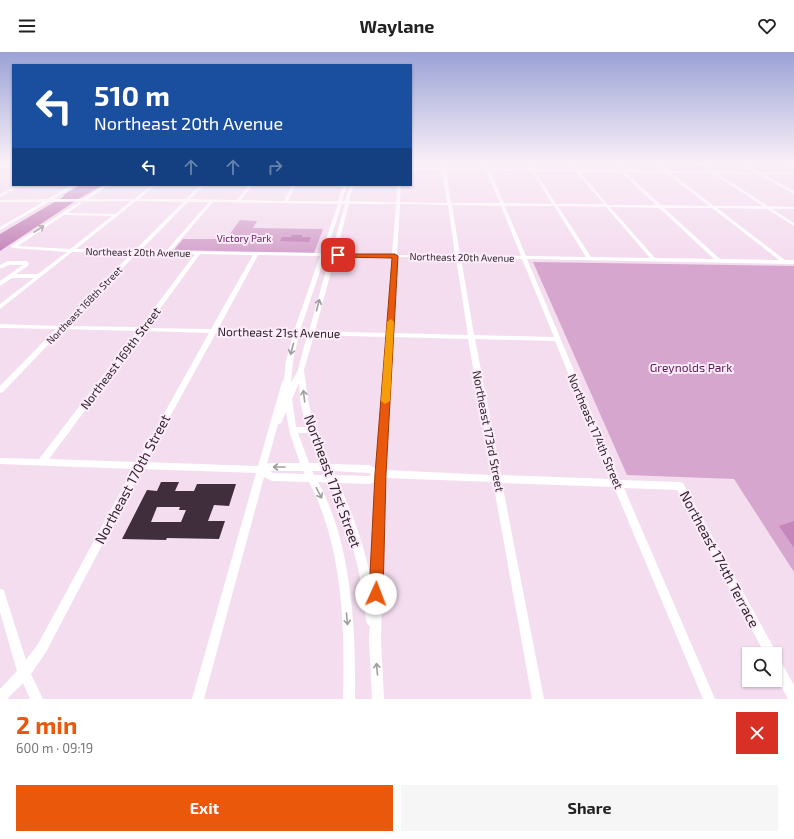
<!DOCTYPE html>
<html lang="en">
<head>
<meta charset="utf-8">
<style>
	:root { --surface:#fff; --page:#f6f6f6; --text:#222; --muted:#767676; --accent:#ea580c }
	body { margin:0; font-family:"Exo 2",sans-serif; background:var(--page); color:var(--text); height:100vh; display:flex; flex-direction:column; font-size:15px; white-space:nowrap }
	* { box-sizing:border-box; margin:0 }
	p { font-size:13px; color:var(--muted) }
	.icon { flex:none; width:22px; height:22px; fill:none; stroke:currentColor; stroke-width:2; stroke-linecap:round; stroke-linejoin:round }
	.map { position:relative; height:647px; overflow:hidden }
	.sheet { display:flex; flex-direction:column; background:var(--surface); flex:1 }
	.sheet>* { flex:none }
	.guide { position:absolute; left:12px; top:12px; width:400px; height:122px; border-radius:0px; box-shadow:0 1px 3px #0004; background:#1a4fa0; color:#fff; overflow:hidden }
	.fabs { position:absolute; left:742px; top:595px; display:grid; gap:8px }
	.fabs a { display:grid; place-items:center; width:40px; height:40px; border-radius:0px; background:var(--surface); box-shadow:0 1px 3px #0004; font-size:20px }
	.pin { position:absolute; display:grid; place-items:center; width:34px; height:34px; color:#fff; margin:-17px; border-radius:8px; box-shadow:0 2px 6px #0006 }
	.me { position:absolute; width:44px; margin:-22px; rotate:2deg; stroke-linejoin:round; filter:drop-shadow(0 0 3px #0008) }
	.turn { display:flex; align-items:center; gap:14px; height:84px; padding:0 16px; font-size:18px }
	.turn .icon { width:52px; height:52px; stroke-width:2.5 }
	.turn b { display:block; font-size:28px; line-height:34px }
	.lanes { display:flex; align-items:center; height:38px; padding:0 16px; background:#0003; justify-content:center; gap:20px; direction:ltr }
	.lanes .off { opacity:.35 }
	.round { display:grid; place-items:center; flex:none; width:42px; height:42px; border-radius:0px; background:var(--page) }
	.overview { display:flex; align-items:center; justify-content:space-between; height:68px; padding:0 16px }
	h1 { font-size:24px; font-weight:700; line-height:30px; color:var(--accent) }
	.cta { display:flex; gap:8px; margin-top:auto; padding:8px 16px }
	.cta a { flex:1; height:46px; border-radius:0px; background:var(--accent); color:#fff; font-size:16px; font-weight:700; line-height:46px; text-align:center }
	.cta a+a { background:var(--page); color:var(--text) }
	header { display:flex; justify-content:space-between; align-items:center; height:52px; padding:0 16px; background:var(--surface); font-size:18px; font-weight:700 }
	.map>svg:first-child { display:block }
</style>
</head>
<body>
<header><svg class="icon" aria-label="menu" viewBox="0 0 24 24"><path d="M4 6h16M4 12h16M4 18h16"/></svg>Waylane<svg class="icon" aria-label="heart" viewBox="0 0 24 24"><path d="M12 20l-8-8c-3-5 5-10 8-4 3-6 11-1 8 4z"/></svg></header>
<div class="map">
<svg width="794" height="647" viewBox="0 0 794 647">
	<rect width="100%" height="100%" fill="#f4ddef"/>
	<!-- green -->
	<g fill="#d6a6ce">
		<polygon points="240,168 257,169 253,176 323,177 314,201 174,198 183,187 226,187"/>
		<polygon points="533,210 794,214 794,520 734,427 627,423"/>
	</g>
	<!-- water -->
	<g fill="#c587bb">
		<polygon points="80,133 103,133 80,146 0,199 0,182 63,145 65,142"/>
		<polygon points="292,183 302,183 302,185 311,185 309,190 280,189 282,185 291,185"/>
		<polygon points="794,469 794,496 779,474"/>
	</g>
	<!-- building -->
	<path fill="#402e3d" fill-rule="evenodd" d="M161,430H179L175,439H194L197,432H236L229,454L214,453L208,469H225L219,487L167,486L166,488L122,487L147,438L157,439ZM157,455H180L179,458H186L181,470H151Z"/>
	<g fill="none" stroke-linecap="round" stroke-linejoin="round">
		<!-- minor -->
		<g fill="#fff" fill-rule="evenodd">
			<path d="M442,111H444L446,116L486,117L483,111H486L489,117H530L526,111H529L534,117L574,118L568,111H571L578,118H619L611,111H615L623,118L664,119L654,111H658L668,119H709L697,111H701L714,119L754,120L740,111H744L759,120H794V122H763L794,139V142L758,122L717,121L768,154L794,155V157H772L794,171V174L767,157L717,156L785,208H794V212L527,207L620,428L680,430L683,431L775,598L777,602L776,604L779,606L794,633V647H788L775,622V602H765L677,438L624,436L715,647H703L614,435L502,431L544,647H532L493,430L385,426L381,587L384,647H372L369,587L370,574L368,573L366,569C364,552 362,534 358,516C351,487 342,458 330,431L318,430C352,492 356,577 355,647H343C345,575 343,495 309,430L272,429L264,425L204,647H192L256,421L142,417L46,600L31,622L43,647H30L23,631L7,647H0V637L17,619L0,560V537L4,538L5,542L26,608L38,592L133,417L0,412V406L39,407L137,279L63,277L3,340L0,341V334L56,277L0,276V272L60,274L132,201L72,200L0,257V252L34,226H12L0,234V229L23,213H9L0,217V213L8,209H26L29,211L28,214L16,222H38L67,200L13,196L11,195V194L79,150L82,151L68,161L115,162L131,149L49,150L0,178V175L43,150H0V148L48,147L72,133H77L53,147H83L104,133H109L88,147H134L152,133H156L139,147H186L200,133H204L190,147L237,148L249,133H253L241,148L284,149L292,133H296L288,149H338L343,133H347L342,149H345L350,133H354L349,149L396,150L397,133H401L400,150L447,151L442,118H411V116H442ZM446,118L486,119L500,151H451ZM490,119H532L552,152L504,151ZM535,119L576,120L604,152H556ZM580,120H621L656,153H608ZM625,120L666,121L709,154L661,153ZM671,121H712L763,154H714ZM136,149L183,150L135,198L76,197ZM188,150H209L166,199H140ZM213,150L338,152L321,201L171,199ZM342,152H345L331,202L326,201ZM349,152H396L392,202H336ZM400,152L448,153L455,203H397ZM452,153L501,154L521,204L460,203ZM505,154H554L586,205L526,204ZM558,154L606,155L650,206L591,205ZM610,155L659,156L714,207L655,206ZM664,156H712L779,208L720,207ZM64,163L112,164L70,197L18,194ZM137,201L195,202L140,275L67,274ZM200,202L253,203L211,277L146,276ZM258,203L320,204L294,279L218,277ZM325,204H330L309,279H300ZM335,205H392L387,281L315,279ZM397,205L456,206L468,283L393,281ZM461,206L522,207L554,285L474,283ZM144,279L209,281L137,410L49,407ZM216,281L293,283L286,309L284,328L282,330L258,414L145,410ZM299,283H307L298,318L291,331L293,309ZM314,283L386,285L377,417L369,413L330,412L315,378L308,348L304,318ZM393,285L468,287L492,423L386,418ZM475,287L555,289L611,427L501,423ZM299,331L300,348L306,375H296L292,347ZM286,360L290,382L300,411H271L267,412L278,372L281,371ZM298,381H308L321,411H309ZM270,419H303L305,422L273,421ZM312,419H325L326,423H314ZM333,419L368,421L372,422L369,424L335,423ZM376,429L372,533C366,498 353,463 339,431L370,432Z"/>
			<polygon points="782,111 786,111 794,115 794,117"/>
			<rect x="0" y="113" width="13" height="2"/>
			<polygon points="18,133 23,133 0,145 0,142"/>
		</g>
		<!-- major -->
		<polygon fill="#fff" fill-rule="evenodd" points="9,111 13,111 13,112 0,117 0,114"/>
	</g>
	<!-- one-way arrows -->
	<defs><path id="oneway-shaft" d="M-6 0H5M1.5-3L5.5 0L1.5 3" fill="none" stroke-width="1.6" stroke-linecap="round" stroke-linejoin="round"/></defs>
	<g stroke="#a19ea0">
		<use href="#oneway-shaft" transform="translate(39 177) rotate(-33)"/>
		<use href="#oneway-shaft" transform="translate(318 253) rotate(-75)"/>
		<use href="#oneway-shaft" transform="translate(292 297) rotate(105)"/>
		<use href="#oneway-shaft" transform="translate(304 344) rotate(-97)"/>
		<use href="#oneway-shaft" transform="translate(279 415) rotate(180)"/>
		<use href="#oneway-shaft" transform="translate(319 441) rotate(63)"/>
		<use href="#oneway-shaft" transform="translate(347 567) rotate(85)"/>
		<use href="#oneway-shaft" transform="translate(377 617) rotate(-95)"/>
	</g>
	<!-- sky -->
	<linearGradient id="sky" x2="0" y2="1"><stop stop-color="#9aa2d6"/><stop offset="0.55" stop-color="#faf0f8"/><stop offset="1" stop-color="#faf0f8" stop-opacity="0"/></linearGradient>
	<rect width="794" height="201" fill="url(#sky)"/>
	<!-- route -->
	<polygon fill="#ea580c" stroke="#983908" points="336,202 395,202 398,204 386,422 383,542 381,546 376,548 371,546 369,542 375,422 392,206 338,205 335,203"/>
	<!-- slow -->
	<polygon fill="#f59e0b" points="391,267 394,270 390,349 385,352 381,349 387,270"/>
	<g text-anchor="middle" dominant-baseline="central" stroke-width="4" stroke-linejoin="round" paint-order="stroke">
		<!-- far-park labels -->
		<g font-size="10" fill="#601659" stroke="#feecfa">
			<text x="244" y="186">Victory Park</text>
		</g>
		<!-- far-street labels -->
		<g font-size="10" fill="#2f272d" stroke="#feecfa">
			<text transform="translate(138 200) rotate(1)">Northeast 20th Avenue</text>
			<text transform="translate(462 205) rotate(1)">Northeast 20th Avenue</text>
			<text transform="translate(84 253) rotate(-46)">Northeast 168th Street</text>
		</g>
		<!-- street labels -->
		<g font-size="12" fill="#2f272d" stroke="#feecfa">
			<text transform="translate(279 280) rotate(1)">Northeast 21st Avenue</text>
			<text transform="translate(120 306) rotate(-53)">Northeast 169th Street</text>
			<text transform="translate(489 379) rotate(79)">Northeast 173rd Street</text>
			<text transform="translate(596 379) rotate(67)">Northeast 174th Street</text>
		</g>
		<!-- park labels -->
		<g font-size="12" fill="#601659" stroke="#feecfa">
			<text x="691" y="315">Greynolds Park</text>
		</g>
		<!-- near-street labels -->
		<g font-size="14" fill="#2f272d" stroke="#feecfa">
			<text transform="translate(132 427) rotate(-62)">Northeast 170th Street</text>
			<text transform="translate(333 429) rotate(70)">Northeast 171st Street</text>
			<text transform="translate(720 507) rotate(62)">Northeast 174th Terrace</text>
		</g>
	</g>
</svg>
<div class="fabs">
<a><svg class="icon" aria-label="search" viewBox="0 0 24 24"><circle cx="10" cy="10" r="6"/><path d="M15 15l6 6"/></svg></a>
</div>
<div class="pin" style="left:338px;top:203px;background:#d93025"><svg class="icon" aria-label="arrive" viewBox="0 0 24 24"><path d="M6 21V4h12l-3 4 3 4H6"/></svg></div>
<svg class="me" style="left:376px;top:542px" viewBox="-20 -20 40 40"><circle r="19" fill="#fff"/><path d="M0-13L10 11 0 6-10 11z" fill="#ea580c"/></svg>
<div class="guide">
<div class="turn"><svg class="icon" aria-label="left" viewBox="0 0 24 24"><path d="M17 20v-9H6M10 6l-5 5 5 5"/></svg><div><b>510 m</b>Northeast 20th Avenue</div></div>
<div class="lanes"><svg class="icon" aria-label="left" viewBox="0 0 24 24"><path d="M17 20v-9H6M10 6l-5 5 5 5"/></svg><svg class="icon off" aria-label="ahead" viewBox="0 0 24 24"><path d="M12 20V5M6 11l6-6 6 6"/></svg><svg class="icon off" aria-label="ahead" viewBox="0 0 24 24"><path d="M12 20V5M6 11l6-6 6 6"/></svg><svg class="icon off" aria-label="right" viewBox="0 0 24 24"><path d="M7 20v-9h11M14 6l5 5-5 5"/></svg></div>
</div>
</div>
<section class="sheet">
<div class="overview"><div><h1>2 min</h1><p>600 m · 09:19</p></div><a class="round" style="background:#d93025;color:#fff"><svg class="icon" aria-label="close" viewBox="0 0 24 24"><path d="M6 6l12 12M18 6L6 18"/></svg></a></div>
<div class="cta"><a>Exit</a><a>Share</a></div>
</section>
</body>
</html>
